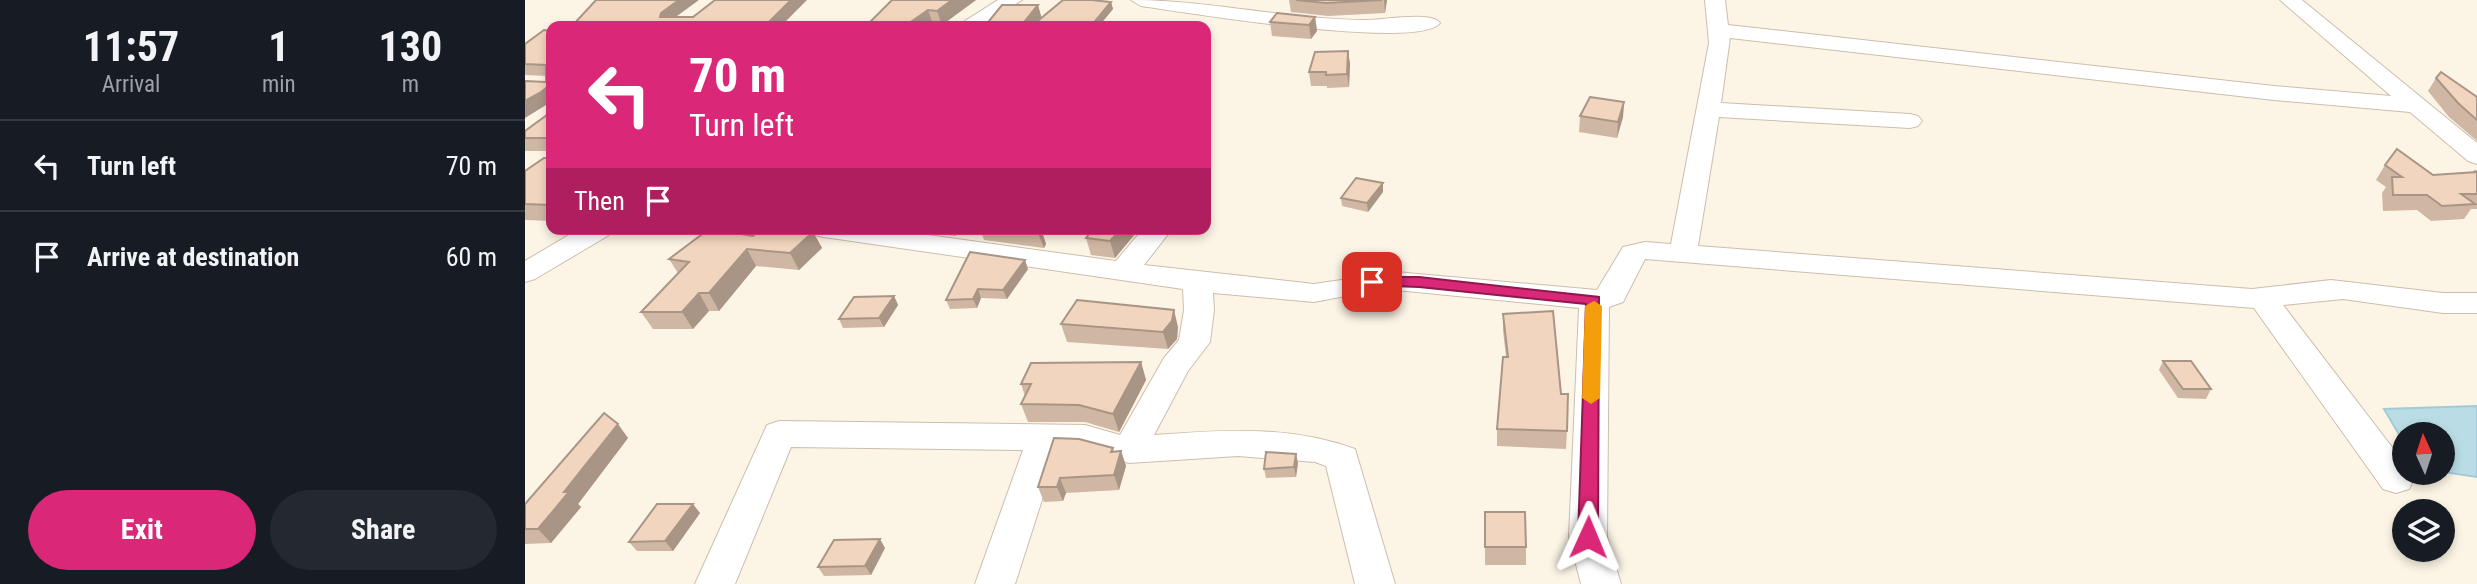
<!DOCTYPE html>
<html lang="en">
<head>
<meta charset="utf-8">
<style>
	:root { --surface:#171b24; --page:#242831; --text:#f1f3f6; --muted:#9ea1a6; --line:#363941; --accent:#db2777 }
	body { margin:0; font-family:"Roboto Condensed",sans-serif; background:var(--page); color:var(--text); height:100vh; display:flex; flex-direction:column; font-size:26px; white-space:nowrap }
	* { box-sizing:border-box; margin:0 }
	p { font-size:23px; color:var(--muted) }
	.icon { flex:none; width:38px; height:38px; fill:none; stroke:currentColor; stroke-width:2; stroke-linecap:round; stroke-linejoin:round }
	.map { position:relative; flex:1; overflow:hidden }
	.side { display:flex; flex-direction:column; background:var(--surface); width:525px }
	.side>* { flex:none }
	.banner { position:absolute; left:21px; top:21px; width:665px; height:214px; border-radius:14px; box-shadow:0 4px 10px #0003; background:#db2777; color:#fff; overflow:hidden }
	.needle { width:46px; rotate:357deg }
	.buttons { position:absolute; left:1867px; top:422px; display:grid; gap:14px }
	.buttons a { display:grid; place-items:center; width:63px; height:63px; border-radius:50%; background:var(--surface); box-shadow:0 4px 10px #0003; font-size:35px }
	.pin { position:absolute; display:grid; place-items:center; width:60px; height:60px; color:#fff; margin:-30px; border-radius:14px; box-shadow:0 4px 10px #0006 }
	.me { position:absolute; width:77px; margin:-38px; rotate:1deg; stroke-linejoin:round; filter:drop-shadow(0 0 5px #0008) }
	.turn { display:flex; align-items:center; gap:24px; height:147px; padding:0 28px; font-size:32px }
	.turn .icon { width:91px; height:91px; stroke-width:2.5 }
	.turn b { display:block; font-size:49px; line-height:60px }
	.then { display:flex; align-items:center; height:66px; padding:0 28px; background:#0003; gap:14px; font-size:26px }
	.eta { display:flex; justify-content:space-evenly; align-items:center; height:119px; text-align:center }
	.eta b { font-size:42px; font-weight:700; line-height:49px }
	.primary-button { display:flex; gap:14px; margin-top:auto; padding:14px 28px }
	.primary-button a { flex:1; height:80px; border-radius:42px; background:var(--accent); color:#fff; font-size:28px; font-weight:700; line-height:80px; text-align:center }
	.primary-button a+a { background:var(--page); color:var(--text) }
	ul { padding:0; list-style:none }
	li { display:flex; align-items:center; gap:21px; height:91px; padding:0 28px; border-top:2px solid var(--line) }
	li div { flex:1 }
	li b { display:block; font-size:26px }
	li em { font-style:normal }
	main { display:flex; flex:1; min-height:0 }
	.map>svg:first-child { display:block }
</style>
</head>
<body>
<main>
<section class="side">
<div class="eta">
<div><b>11:57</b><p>Arrival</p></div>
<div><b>1</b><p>min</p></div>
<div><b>130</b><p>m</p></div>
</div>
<ul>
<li><svg class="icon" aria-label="left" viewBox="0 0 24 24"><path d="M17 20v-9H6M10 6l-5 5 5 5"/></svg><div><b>Turn left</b></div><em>70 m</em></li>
<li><svg class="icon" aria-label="arrive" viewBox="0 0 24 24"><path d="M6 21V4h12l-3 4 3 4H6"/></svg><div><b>Arrive at destination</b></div><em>60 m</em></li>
</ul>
<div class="primary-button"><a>Exit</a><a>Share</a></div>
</section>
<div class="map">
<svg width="1952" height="584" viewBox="0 0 1952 584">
	<rect width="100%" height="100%" fill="#fcf5e6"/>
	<!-- water -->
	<polygon fill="#badce5" stroke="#a1cbd7" stroke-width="2" points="1952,406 1952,477 1918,472 1918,434 1880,434 1879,443 1859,409"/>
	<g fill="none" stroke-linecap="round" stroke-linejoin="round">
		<!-- minor casing -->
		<g stroke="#cdbdac" stroke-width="2">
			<g id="minor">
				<polygon points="473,0 497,0 456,26 432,26"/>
				<path d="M606,0C686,0 763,20 842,20C858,20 907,11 915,23C895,51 657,12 616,6Z"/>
				<path d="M1180,0H1200L1203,25L1749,86L1866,96L1755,0H1777L1952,143V164L1943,161L1885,112L1749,100L1205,38L1196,103L1385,114L1393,116L1397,121L1393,126L1385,128L1194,117L1173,246L1727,289L1806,280L1918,293H1952V313H1918L1818,299L1758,305L1880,464V472H1886L1889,479L1884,489L1871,493L1858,489L1729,308L1120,259L1098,302L1084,307L1082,537L1096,584H1056L1044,537L1054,308L871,290L847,291L789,302L688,293L689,310L685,342L663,371L629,435C699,430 763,425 830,449L870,584H830L801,466L790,462L713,456L604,463L560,451L533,450L490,584H450L498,450L266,447L210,584H170L242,425L254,421L560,425L595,435L639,358L654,340L659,310L658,289L299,237L289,235L285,229H360L591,261L618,229H647L619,265L789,284L871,272L1072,290L1098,247L1120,242L1146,244L1184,43Z"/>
				<polygon points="54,229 88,229 84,235 10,279 0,282 0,261"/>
			</g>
		</g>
		<!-- minor -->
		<use href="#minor" fill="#fff" fill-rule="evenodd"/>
	</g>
	<!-- wall -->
	<g fill="#cfb7a3">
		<polygon points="367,0 451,0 417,25 408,24"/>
		<polygon points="764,0 862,0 860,13 803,16 766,12"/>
		<polygon points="586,2 588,9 574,26 460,26 513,5 516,18"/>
		<polygon points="790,17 792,31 786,39 747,36 745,22"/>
		<polygon points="19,30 26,85 26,102 24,104 21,76 0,75 0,44"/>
		<polygon points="823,51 825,64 824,87 802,88 802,86 786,86 784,72"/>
		<polygon points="1911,78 1952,97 1952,141 1924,117 1903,91"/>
		<polygon points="1099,102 1098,117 1092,138 1054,132 1055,116"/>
		<polygon points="26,112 26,151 0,151 0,131"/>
		<polygon points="26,158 26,221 0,220 0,171"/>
		<polygon points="1860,165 1908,175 1947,173 1949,170 1952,170 1952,209 1946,209 1939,219 1906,221 1892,210 1858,211 1857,193 1861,187 1851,180"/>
		<polygon points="858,183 858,192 843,212 817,206 816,198"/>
		<polygon points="407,229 437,229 430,236 408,233"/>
		<polygon points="455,229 516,229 521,244 519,248 459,240"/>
		<polygon points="596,229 609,229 610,234 590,258 566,255 561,238"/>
		<polygon points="288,232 297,248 274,270 231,266 194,311 184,311 168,329 128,329 116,312 153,273 144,259 228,236"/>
		<polygon points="503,269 482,299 456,298 452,308 425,309 421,300"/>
		<polygon points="369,296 373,305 359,327 318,328 314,319"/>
		<polygon points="978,314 1036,394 1042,431 1041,449 972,446 972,429 981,357 978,331"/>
		<polygon points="536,324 653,327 652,339 643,349 542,342"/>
		<polygon points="1638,361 1686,389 1681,399 1653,398 1634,370"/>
		<polygon points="616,362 621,380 594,432 560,422 503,422 496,404 500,396 496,384"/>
		<polygon points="103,438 53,504 56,507 26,543 0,544 0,504"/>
		<polygon points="588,448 589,452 596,451 601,466 594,490 541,493 538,501 519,502 513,487"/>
		<polygon points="773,463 771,477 741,478 739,469"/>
		<polygon points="175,513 148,551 112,551 104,542"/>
		<rect x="960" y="547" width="41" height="18"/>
		<polygon points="360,548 346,575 299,576 293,567"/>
	</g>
	<!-- shaded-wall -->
	<g fill="#a99585">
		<polygon points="154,0 174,0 141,24 135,17 136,13"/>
		<polygon points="266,0 282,0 256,26 240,26"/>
		<polygon points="427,0 451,0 417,25 412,11"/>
		<polygon points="859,0 862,0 860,13"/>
		<polygon points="586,2 588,9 574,26 568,26"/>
		<polygon points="513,5 517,19 509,24 510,26 496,26"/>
		<polygon points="403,10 408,24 405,26 380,26"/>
		<polygon points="790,17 792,31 786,39 784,25"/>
		<polygon points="823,51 825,64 824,87 822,74"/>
		<polygon points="26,84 26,102 0,118 0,101"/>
		<polygon points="1099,102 1098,117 1092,138 1093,122"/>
		<polygon points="681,153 685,169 681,181"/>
		<polygon points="858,183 858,192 843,212 842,203"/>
		<polygon points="427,229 437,229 430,236"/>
		<polygon points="516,229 521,244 519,248 513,233"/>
		<polygon points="596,229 609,229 610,234 590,258 585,241"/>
		<polygon points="288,232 297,248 274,270 265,253"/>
		<polygon points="222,249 231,266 194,311 184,293"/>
		<polygon points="500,260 503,269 482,299 478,290"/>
		<polygon points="453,289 456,298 452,308 448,299"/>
		<polygon points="174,293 184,311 168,329 157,312"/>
		<polygon points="369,296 373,305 359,327 354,318"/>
		<polygon points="649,310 653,327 652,339 643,349 638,332"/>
		<polygon points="616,362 621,380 594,432 588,414"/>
		<polygon points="93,424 103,438 53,504 56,507 26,543 13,529 39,492"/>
		<polygon points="596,451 601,466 594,490 589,475"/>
		<polygon points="771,454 773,463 771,477 769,467"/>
		<polygon points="535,478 541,493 538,501 532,487"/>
		<polygon points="168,504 175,513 148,551 140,541"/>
		<polygon points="355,539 360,548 346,575 340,566"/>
	</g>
	<!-- building -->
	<g fill="#f1d5be" stroke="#a99585" stroke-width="2">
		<polygon points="71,0 154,0 136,13 135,17 168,17 190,0 266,0 240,26 243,26 47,26"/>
		<polygon points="367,0 427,0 412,11 403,10 380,26 341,26"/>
		<polygon points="538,0 566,0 586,2 567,25 509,24"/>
		<polygon points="771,0 857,0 801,3"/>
		<polygon points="477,5 513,5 496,26 460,26"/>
		<polygon points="752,13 790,17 784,25 745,22"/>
		<polygon points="19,30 26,31 26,84 16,92 0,101 0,81 21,82 21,65 0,64 0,44"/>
		<polygon points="823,51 822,74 801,75 801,72 784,72 790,52"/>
		<polygon points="1916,72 1952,97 1952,120 1933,103 1911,78"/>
		<polygon points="1065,97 1099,102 1093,122 1055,116"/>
		<polygon points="26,112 26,138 0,138 0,131"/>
		<polygon points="1872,149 1908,175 1952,172 1952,194 1936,194 1950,204 1917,206 1902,195 1868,195 1867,177 1877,177 1860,165"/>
		<polygon points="19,158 26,158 26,205 0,204 0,171"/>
		<polygon points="831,178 858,183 842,203 816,198"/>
		<polygon points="184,229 228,236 236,229 262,229 288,232 265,253 222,249 184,293 174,293 157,312 116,312 164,262 144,259"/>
		<polygon points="486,229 516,229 513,233"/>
		<polygon points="568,229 596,229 585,241 561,238"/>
		<polygon points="445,252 500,260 478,290 453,289 448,299 421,300"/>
		<polygon points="369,296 354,318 314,319 329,297"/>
		<polygon points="552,300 649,310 647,321 638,332 536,324"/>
		<polygon points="1028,311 1036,394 1043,394 1042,431 972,429 978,357 983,357 978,314"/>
		<polygon points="1638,361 1666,361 1686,389 1658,389"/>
		<polygon points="616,362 588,414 554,405 496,404 506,384 496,384 506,363"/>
		<polygon points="79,413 93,424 39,492 44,492 13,529 0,529 0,504"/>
		<polygon points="529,438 554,439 588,448 586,452 596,451 589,475 535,478 532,487 513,487"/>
		<polygon points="741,452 771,454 769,467 739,469"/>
		<polygon points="132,504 168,504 140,541 104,542"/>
		<polygon points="960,512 1000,512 1001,547 960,547"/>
		<polygon points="355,539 340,566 293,567 309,540"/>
	</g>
	<!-- route -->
	<polygon fill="#db2777" stroke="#8e194d" stroke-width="2" points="847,277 894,277 1074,297 1073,537 1070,542 1056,542 1053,537 1061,304 894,287 841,285 839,282"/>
	<!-- slow -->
	<polygon fill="#f59e0b" points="1069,301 1077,306 1075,398 1066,404 1057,398 1060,306"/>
</svg>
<div class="buttons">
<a><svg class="needle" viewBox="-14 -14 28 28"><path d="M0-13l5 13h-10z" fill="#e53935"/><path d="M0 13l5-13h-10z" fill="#9ea1a6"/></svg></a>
<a><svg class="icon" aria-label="layers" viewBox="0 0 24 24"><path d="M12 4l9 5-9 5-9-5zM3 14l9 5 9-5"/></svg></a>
</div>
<div class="pin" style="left:847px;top:282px;background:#d93025"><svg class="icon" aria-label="arrive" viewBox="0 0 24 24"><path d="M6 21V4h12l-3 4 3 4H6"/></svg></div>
<svg class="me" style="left:1063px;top:537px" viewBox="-20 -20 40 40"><path d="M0-17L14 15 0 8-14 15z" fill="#db2777" stroke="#fff" stroke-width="4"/></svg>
<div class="banner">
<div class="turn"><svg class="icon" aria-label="left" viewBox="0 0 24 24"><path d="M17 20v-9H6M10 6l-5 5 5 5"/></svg><div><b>70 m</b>Turn left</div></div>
<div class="then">Then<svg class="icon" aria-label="arrive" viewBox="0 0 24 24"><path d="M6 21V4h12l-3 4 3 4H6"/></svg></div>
</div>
</div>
</main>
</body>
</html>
